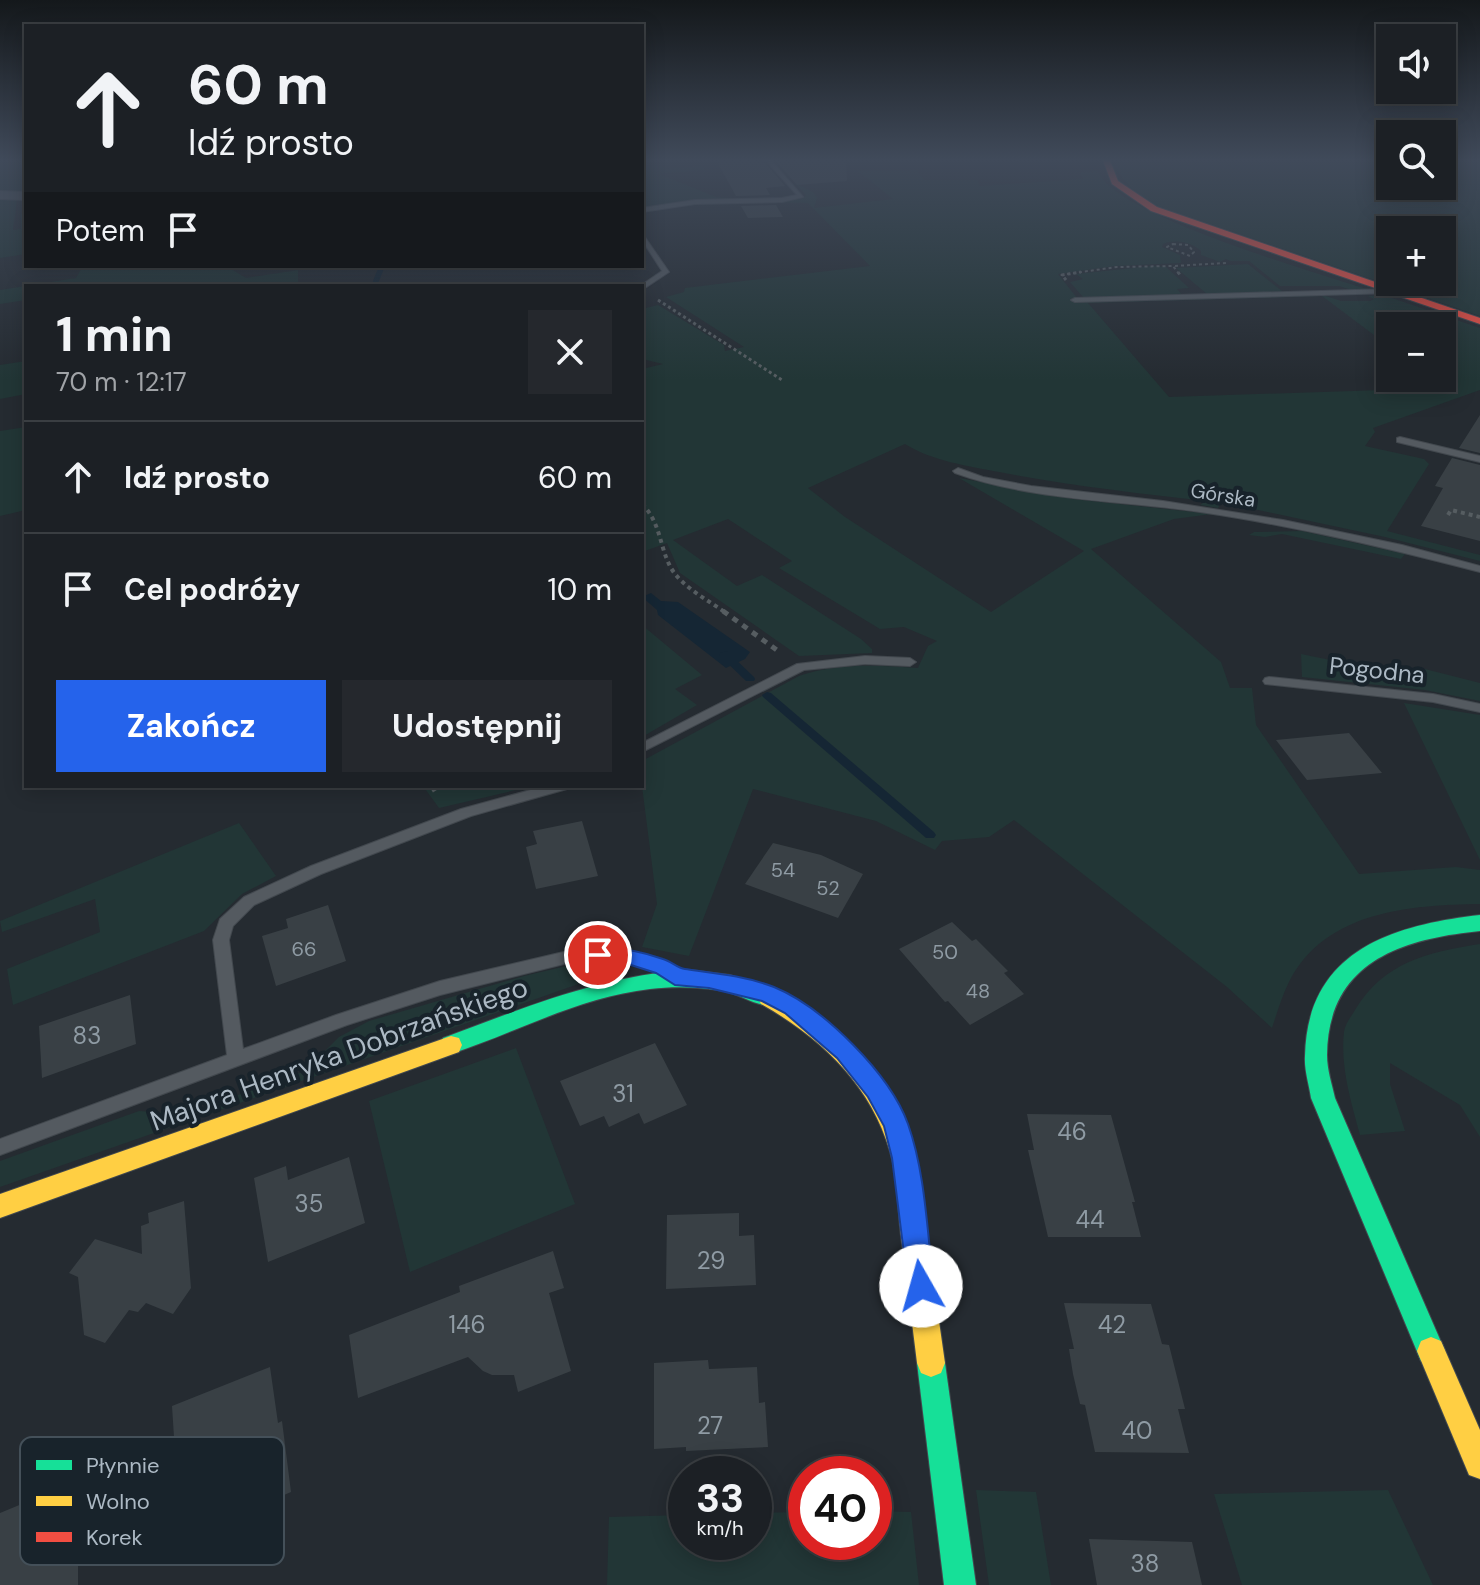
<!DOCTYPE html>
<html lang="pl">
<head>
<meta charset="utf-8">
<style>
	:root { --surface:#1c2025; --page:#25282d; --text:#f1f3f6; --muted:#a0a3a7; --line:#3a3e42; --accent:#2563eb }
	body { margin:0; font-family:"DM Sans",sans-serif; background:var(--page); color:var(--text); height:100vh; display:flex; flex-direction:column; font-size:30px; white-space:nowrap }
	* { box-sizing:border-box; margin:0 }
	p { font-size:26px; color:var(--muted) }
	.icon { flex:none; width:44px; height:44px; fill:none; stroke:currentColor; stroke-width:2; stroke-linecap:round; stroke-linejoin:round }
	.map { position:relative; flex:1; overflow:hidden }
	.panel { position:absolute; left:24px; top:284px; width:620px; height:504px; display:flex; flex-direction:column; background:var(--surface); border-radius:0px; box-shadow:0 4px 20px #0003,0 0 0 2px var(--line) }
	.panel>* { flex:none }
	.hud { position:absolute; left:24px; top:24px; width:620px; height:244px; border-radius:0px; box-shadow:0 4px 20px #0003,0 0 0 2px var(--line); background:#1c2025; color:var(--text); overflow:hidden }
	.tools { position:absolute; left:1376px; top:24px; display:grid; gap:16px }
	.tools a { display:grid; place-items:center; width:80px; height:80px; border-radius:0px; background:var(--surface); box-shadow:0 4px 20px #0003,0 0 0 2px var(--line); font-size:40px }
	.speed { position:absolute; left:668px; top:1456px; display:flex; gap:16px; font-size:40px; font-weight:700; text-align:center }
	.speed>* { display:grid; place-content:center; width:104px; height:104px; border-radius:50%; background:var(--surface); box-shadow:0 4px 20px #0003,0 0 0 2px var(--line); line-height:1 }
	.speed small { font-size:20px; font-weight:400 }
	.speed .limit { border:12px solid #d22; background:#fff; color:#111 }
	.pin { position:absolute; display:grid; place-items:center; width:68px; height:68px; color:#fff; margin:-34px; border:4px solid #fff; border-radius:50%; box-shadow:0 2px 8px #0007 }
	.me { position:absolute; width:88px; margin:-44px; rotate:353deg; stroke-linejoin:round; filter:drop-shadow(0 0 6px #0008) }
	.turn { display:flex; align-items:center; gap:28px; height:168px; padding:0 32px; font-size:36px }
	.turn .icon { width:104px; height:104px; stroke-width:2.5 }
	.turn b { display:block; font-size:56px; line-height:68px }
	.then { display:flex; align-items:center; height:76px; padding:0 32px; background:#0003; gap:16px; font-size:30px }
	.round { display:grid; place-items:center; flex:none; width:84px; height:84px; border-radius:0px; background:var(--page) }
	.head { display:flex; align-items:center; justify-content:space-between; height:136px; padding:0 32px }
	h1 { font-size:48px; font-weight:700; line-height:60px }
	.primary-button { display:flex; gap:16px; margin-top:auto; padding:16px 32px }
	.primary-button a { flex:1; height:92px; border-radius:0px; background:var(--accent); color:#fff; font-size:32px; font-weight:700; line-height:92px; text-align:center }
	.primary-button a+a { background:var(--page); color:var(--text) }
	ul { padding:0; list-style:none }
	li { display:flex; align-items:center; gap:24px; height:112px; padding:0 32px; border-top:2px solid var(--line) }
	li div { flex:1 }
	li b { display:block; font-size:30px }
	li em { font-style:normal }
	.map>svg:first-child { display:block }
</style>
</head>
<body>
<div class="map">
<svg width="1480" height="1585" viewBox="0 0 1480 1585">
	<rect width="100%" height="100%" fill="#252b31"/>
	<!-- green -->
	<g fill="#223636" fill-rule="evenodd">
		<path d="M1116,158L1390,159V186H1442V159H1480V316L1152,204C1135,191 1120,182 1113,160ZM1390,230H1442V282H1390Z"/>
		<polygon points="0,159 26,159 26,195 0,194"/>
		<polygon points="660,165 666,169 703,166 705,170 659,174 716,197 741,199 642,209 642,166"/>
		<path d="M917,170L924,180H977L980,186L1083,179L1080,172L1098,171C1113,215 1322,274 1372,291H1355L1339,286H1280L1249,261H1230L1226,259L1220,262L1201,255V251C1191,242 1176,239 1163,244L1162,247L1180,255L1181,263L1115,266L1058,274L1077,298H1071V301L1323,295L1341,301H1370L1374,299L1368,296L1383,295L1480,328V390L1373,428L1375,432L1365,446L1424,459L1429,464L1387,531L1480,555V561L1385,537L1221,502L1218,508L1200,505L1206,501C1136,493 1067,485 999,472C968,466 932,461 905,444L808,488L845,517L991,612L1084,551L959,478L1073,499L1212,514L1174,519L1091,549L1221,662L1230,688H1252L1256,725L1359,874L1456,867L1480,870V904C1410,905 1325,911 1289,982C1282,996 1277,1013 1272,1028L1227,987L1014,820L989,837L942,841L935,850L876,821L753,789L689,956L642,947L657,904L642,786V761L799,676C837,663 878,665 918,668L928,646L937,641L904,627L880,629L779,568L792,561L728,519L673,540L737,586L762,575L861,639L872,649V653L799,656L680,573L667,543L642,552V369L663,364L642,359V309L658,305L724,345L725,351L744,347L666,297L684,292L685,288L870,266L808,203L763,202L802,199L806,195L795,183L813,192L817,198L814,208L893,199L858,171ZM1322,296L1390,347V326H1442V378H1431L1443,388L1169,397L1088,303Z"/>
		<polygon points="0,197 17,199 13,230 21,229 21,215 26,200 26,254 0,258"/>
		<polygon points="1248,264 1283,292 1207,294 1176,268"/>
		<polygon points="83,266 226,266 246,278 298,270 298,286 26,286 26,300 0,304 0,290 76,278"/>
		<polygon points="1152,266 1166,267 1189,288 1177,289 1182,295 1083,297 1070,282 1083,279 1076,274"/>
		<polygon points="26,361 26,394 0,399 0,365"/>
		<polygon points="26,427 26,510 0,516 0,431"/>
		<polygon points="1302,531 1405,554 1401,559 1282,534 1265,537 1249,535 1254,532"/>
		<polygon points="642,625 702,675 675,689 697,705 642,737"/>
		<polygon points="1301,654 1423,679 1421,668 1480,683 1480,701 1425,690 1302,677"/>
		<polygon points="1404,703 1480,715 1480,860"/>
		<polygon points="423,786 533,786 439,808"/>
		<polygon points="239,823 276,876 242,894 204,931 13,1005 7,969 100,932 95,899 2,932 0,921"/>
		<path d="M1480,944V1137L1460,1105L1390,1063V1084L1405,1131L1360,1135C1351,1102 1340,1066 1344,1032C1345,1024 1351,1017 1355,1010C1384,962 1428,952 1480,944Z"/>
		<polygon points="575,964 624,968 0,1187 0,1161 139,1111 185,1114 305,1071 339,1037 369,1021 524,976"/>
		<polygon points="516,1048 575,1204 410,1272 369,1101"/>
		<polygon points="976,1490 1036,1492 1051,1585 989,1585"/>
		<polygon points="1388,1490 1433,1585 1242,1585 1214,1494"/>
		<polygon points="874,1511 911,1512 919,1585 607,1585 609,1517 686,1515 686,1542 754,1542 754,1513 806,1512 806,1542 874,1542"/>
	</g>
	<!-- water -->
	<polygon fill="#152634" points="651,593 661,601 678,602 750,652 745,659 726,668 658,615 657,610 642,597"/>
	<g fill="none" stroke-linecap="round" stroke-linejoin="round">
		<!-- stream -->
		<g fill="#152634" fill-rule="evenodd">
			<polygon points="379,266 385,266 377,286 371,286"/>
			<polygon points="724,651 728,652 754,677 755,679 754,681 746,681 720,656 719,654"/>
			<polygon points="767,692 771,693 934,832 936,835 934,838 926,838 763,697 762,695"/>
		</g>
	</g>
	<!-- building -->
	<g fill="#394045">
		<polygon points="715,158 761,158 785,186 766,188 770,195 736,196"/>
		<polygon points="773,158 846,158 847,181 797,185"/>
		<polygon points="776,205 783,217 748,218 741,206"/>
		<polygon points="1480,415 1480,453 1459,448"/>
		<polygon points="1452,458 1480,465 1480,541 1421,526 1443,488 1435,486"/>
		<polygon points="1349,733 1382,773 1307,780 1276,740"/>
		<polygon points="582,821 598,876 536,889 526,847 537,844 533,831"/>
		<polygon points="773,843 821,855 863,874 838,918 745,884"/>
		<polygon points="328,905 346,961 276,986 262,936 288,928 286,919"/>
		<polygon points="952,922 972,941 976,939 1008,971 1004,973 1024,994 970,1025 948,1001 945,1002 899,949"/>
		<polygon points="130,995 136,1044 42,1078 39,1026"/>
		<polygon points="655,1043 687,1105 644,1124 639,1113 609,1127 604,1116 580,1126 560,1081"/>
		<polygon points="1027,1114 1111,1115 1135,1202 1132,1202 1141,1237 1048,1237 1028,1150 1034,1150"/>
		<polygon points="349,1157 365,1223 268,1262 254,1178 286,1166 288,1180"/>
		<polygon points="184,1201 191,1288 173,1314 146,1303 138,1312 129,1310 105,1343 84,1335 78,1277 69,1273 95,1239 142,1254 141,1226 149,1223 148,1213"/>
		<polygon points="739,1213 739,1236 754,1235 756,1285 666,1289 667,1215"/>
		<polygon points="553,1251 564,1288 549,1293 571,1371 518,1392 514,1375 492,1375 483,1371 468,1357 358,1398 349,1335 460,1292 459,1286"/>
		<polygon points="1064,1303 1151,1304 1162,1344 1169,1345 1185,1409 1178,1409 1189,1453 1095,1452 1085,1405 1080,1404 1073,1374 1069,1349 1074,1349"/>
		<polygon points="708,1360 709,1369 757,1367 759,1403 765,1402 768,1447 686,1451 686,1447 654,1449 654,1363"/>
		<polygon points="270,1367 278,1423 282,1421 291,1492 202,1530 197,1460 176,1468 172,1406"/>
		<polygon points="62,1468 62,1487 88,1477 88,1528 78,1532 78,1585 0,1585 0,1513 29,1501 30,1481"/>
		<polygon points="1089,1539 1192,1542 1202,1585 1097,1585"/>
	</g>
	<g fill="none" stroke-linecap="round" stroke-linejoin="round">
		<!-- lane casing -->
		<g stroke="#42484e" stroke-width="2">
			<g id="lane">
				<polygon points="764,158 769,158 803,197 782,202 695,204 642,212 642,208 695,200 782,198 797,195"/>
				<polygon points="642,233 669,272 642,290 640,286 662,271 642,240"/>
				<polygon points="1389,289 1392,293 1075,302 1071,300 1075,298"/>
				<polygon points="1400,437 1480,456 1480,462 1397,442 1397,438"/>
				<path d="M958,468L983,477L1031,486L1163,501L1283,520L1402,545L1480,566V572C1387,548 1295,526 1200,512C1119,500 1033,501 955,473L953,471Z"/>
				<polygon points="865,656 910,658 916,662 910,666 865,664 804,670 642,752 642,743 797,664"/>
				<polygon points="1269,677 1433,694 1480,704 1480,712 1433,702 1265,684 1263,681 1265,678"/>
				<polygon points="545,786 569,786 567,789 471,816 321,874 254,905 233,926 229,940 243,1049 336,1015 440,981 572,950 632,951 668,962 670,967 668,972 662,973 632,963 572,962 440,995 347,1025 0,1155 0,1139 227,1055 213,940 220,919 244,897 311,866 461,809"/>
			</g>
		</g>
		<!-- street casing -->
		<g stroke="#42484e" stroke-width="2">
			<polygon id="street" points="0,191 26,192 26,200 0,199"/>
		</g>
		<!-- fast casing -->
		<g stroke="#42484e" stroke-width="2">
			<g id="fast">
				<path d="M1480,915V931C1401,939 1328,962 1327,1055C1327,1070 1332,1084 1335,1098L1445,1351L1441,1361L1431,1365L1421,1361L1311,1098C1309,1084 1304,1070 1305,1056C1307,951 1392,925 1480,915Z"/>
				<path d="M690,970L730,975L777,992L780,998L777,1004C760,1010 741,994 724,991C699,987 675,986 650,989C580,997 517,1032 451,1054L443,1052L440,1045L443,1038C524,1008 602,975 690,970Z"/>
				<polygon points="931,1349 941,1353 945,1363 976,1585 944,1585 917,1363 921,1353"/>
			</g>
		</g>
		<!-- slow casing -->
		<g stroke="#42484e" stroke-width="2">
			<g id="slow">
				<path d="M769,989C791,997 813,1012 831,1027C904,1087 915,1148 927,1236C933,1279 939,1321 945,1363L941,1373L931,1377L921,1373L917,1363C912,1321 906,1278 901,1236C898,1212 898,1187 893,1163C876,1090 825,1040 761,1004L758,998L761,992Z"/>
				<polygon points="451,1036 459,1038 462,1045 459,1052 0,1218 0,1194"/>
				<polygon points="1431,1337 1441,1341 1480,1430 1480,1479 1469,1475 1417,1351 1421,1341"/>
			</g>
		</g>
		<!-- jam casing -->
		<g stroke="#42484e" stroke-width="2">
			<polygon id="jam" points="1102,158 1109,158 1118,181 1157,207 1480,318 1480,324 1151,211 1112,184"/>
		</g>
		<!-- path-far3 -->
		<g stroke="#565d61" stroke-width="2" stroke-dasharray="3 3" stroke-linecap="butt">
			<polygon points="1173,244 1188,245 1194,252 1190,256 1167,247"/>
			<polyline points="1067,274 1117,267 1173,266"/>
			<polyline points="1179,274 1173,266 1226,263"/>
		</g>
		<!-- path-far2 -->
		<g stroke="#565d61" stroke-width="3" stroke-dasharray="3 3" stroke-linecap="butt">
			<polyline points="1178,272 1180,275"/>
			<polyline points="1066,280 1062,275 1081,272"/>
			<polyline points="658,300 782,380"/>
		</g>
		<!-- path-far1 -->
		<g stroke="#565d61" stroke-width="4" stroke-dasharray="4 4" stroke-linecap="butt">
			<path d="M642,504C661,523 659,546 671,568C682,587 708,600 726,613"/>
			<polyline points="1448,515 1451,510 1480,517"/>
		</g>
		<!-- path -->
		<g stroke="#565d61" stroke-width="5" stroke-dasharray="6 6" stroke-linecap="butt">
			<polyline points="723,611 781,653"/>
			<polyline points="432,786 438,796"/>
		</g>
		<!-- lane -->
		<use href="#lane" fill="#545a60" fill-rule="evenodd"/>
		<!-- street -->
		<use href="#street" fill="#545a60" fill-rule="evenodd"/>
		<!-- fast -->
		<use href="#fast" fill="#16e098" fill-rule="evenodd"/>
		<!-- slow -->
		<use href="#slow" fill="#ffcf43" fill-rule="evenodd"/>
		<!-- jam -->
		<use href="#jam" fill="#f24e42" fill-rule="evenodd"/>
	</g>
	<!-- sky -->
	<linearGradient id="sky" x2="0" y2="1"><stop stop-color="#14181b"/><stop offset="0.42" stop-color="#404a5a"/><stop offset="1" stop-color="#404a5a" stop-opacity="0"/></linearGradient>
	<rect width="1480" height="380" fill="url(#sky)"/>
	<!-- route -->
	<path fill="#2563eb" stroke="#184099" stroke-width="2" d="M598,947C622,948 641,951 663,959C671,961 677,968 685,969C714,973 746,976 774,987C823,1007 890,1074 908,1124C926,1175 927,1234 934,1286L931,1296L921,1300L911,1296L908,1286L892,1158L884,1126L868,1097L837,1058L785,1013L762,1001L709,988L675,985L656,973L631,965L591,961L587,955L591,949Z"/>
	<g text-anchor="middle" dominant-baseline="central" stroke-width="8" stroke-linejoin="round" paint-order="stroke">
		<!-- far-street labels -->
		<g font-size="20" fill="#acb9c4" stroke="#18232b">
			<text transform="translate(1223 495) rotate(9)">Górska</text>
		</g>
		<!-- number labels -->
		<g font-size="20" fill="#8f9ba4">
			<text x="783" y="870">54</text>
			<text x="828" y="888">52</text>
			<text x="304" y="949">66</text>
			<text x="945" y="952">50</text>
			<text x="978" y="991">48</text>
		</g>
		<!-- street labels -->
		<g font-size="24" fill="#acb9c4" stroke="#18232b">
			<text transform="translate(1377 670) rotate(6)">Pogodna</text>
		</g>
		<!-- near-number labels -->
		<g font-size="24" fill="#8f9ba4">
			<text x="87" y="1035">83</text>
			<text x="623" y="1093">31</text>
			<text x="1072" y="1131">46</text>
			<text x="309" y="1203">35</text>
			<text x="1090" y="1219">44</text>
			<text x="711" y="1260">29</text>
			<text x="467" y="1324">146</text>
			<text x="1112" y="1324">42</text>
			<text x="710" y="1425">27</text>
			<text x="1137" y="1430">40</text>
			<text x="1145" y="1563">38</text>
		</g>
		<!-- near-street labels -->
		<g font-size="28" fill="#acb9c4" stroke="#18232b">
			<text transform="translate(339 1054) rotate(-20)">Majora Henryka Dobrzańskiego</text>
		</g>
	</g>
	<!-- legend -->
	<rect x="20" y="1437" width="264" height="128" rx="12" fill="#18232b" stroke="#445059" stroke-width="2"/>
	<rect x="36" y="1460" width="36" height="10" fill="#16e098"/>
	<rect x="36" y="1496" width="36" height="10" fill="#ffcf43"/>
	<rect x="36" y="1532" width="36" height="10" fill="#f24e42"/>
	<g font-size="22" fill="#acb9c4">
		<text x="86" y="1473">Płynnie</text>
		<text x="86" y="1509">Wolno</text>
		<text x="86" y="1545">Korek</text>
	</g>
</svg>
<div class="tools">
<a><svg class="icon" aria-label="sound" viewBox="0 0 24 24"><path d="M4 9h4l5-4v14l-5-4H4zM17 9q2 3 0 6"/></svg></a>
<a><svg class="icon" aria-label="search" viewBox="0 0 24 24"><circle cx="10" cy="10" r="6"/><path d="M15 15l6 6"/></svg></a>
<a>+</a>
<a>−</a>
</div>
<div class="speed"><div>33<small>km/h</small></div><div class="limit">40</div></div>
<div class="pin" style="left:598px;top:955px;background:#d93025"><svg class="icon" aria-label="arrive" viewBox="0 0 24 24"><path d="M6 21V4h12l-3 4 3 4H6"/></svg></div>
<svg class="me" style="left:921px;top:1286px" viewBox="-20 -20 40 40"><circle r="19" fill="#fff"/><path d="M0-13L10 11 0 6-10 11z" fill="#2563eb"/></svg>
<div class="hud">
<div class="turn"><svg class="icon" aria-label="ahead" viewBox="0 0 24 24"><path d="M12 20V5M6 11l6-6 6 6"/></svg><div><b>60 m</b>Idź prosto</div></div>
<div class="then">Potem<svg class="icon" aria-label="arrive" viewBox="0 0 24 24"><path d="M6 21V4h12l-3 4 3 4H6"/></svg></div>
</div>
<section class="panel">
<div class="head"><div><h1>1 min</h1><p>70 m · 12:17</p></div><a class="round"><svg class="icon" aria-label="close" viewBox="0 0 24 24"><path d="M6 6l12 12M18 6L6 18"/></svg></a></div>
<ul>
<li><svg class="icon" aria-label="ahead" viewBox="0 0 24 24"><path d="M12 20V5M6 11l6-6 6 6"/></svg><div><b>Idź prosto</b></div><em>60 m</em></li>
<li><svg class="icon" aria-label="arrive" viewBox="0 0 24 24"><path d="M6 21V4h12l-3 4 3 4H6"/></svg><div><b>Cel podróży</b></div><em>10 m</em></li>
</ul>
<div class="primary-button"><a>Zakończ</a><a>Udostępnij</a></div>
</section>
</div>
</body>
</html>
